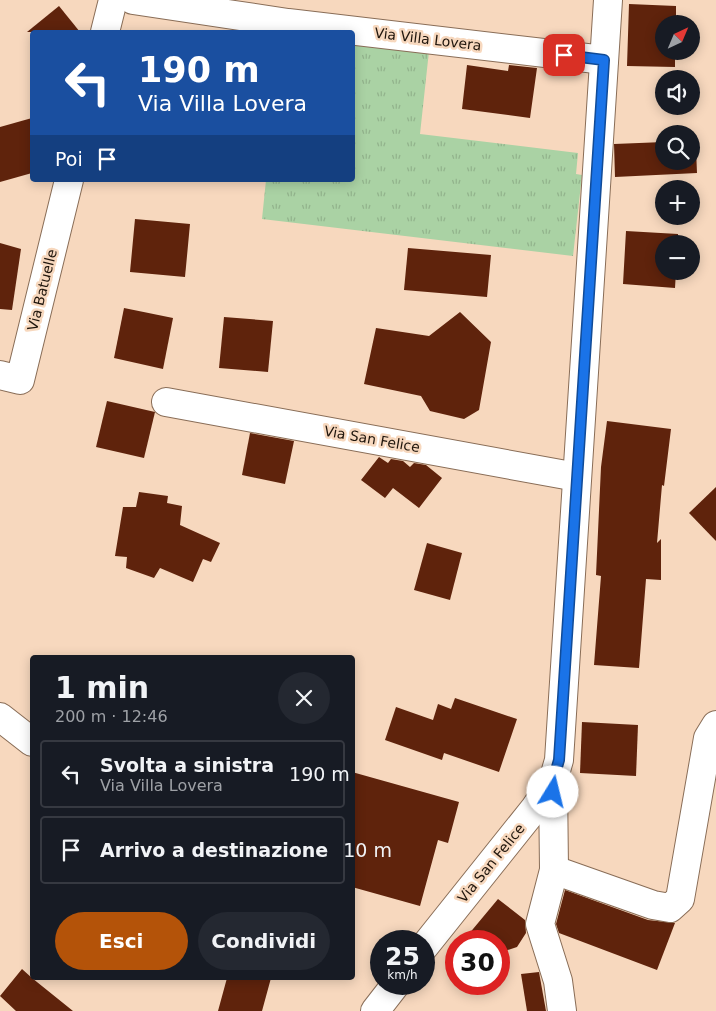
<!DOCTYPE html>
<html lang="it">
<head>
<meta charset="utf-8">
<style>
	:root { --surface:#171b24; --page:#242831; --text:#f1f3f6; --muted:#9ea1a6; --line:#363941; --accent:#b45309 }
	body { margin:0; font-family:"DejaVu Sans",sans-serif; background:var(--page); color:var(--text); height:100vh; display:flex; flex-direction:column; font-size:19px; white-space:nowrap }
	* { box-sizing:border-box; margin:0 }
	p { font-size:16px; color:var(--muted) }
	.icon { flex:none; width:28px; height:28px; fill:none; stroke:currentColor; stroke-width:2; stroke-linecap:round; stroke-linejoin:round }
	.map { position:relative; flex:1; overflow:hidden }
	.panel { position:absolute; left:30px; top:655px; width:325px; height:325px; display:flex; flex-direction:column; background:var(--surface); border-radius:5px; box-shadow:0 2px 12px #0003 }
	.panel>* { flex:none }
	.guide { position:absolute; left:30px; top:30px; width:325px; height:152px; border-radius:5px; box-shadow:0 2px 12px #0003; background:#1a4fa0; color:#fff; overflow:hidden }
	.needle { width:32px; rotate:44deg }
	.buttons { position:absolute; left:655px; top:15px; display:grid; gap:10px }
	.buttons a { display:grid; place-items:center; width:45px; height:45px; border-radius:50%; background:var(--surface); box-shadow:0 2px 12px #0003; font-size:25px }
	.speed { position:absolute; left:370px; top:930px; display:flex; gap:10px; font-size:25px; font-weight:700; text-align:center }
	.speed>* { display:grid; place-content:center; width:65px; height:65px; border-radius:50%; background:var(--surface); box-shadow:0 2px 12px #0003; line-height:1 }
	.speed small { font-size:12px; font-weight:400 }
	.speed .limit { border:8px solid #d22; background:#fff; color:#111 }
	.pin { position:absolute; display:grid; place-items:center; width:42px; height:42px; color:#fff; margin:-21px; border-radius:10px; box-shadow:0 2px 8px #0006 }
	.me { position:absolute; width:55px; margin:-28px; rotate:9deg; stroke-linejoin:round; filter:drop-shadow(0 0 4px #0008) }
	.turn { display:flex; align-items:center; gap:18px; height:105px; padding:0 25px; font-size:22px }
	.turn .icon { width:65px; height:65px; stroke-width:2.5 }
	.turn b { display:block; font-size:35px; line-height:42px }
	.then { display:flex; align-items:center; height:48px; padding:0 25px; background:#0003; gap:10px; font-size:19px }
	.round { display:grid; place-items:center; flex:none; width:52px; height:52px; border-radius:26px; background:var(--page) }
	.summary { display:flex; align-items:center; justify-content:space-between; height:85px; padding:0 25px }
	h1 { font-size:30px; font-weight:800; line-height:38px }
	.cta { display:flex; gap:10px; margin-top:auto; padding:10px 25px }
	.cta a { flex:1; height:58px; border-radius:30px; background:var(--accent); color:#fff; font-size:20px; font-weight:800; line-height:58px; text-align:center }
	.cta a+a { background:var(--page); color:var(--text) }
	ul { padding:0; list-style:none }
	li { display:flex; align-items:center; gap:15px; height:68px; margin:0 10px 8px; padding:0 15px; border:2px solid var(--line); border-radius:5px }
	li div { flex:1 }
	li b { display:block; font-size:19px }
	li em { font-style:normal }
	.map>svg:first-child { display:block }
</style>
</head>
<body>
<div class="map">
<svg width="716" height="1011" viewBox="0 0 716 1011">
	<defs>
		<pattern id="grass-tufts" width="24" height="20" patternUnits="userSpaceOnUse" patternTransform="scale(1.25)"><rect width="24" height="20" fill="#aad2a4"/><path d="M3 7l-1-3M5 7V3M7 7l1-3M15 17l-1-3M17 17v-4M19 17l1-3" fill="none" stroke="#92b38c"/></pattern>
	</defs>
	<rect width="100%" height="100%" fill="#f7d8be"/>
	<!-- grass -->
	<polygon fill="url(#grass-tufts)" points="353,42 429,51 420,134 578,153 576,174 582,175 573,256 262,219 266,180 352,180"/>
	<!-- building -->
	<g fill="#5f230c">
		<polygon points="629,4 676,6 676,24 664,24 664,51 675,51 675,67 627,66"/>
		<polygon points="59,6 80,32 27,32"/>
		<polygon points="467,65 508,71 509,65 537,68 530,118 462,109"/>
		<polygon points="32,118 32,173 0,182 0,127"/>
		<polygon points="664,142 664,161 691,161 691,150 696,149 697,173 615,177 614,144"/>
		<polygon points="135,219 190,224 185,277 130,272"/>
		<polygon points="626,231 678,234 678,244 664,244 664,271 676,271 675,288 623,284"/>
		<polygon points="0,243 21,249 12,310 0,309"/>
		<polygon points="408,248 491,255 487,297 404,290"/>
		<polygon points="124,308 173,318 163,369 114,358"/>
		<polygon points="460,312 491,342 479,410 464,419 430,411 421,396 364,384 376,328 429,336"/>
		<polygon points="224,317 273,321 268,372 219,368"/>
		<polygon points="107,401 155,412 144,458 96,447"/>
		<polygon points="607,421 671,429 664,486 662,485 657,543 661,539 661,580 646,579 639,668 594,665 601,576 596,575 601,467"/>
		<polygon points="250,433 294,441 285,484 242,475"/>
		<polygon points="379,457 388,463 391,459 403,461 410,467 414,463 426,465 442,478 419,508 393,488 385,498 361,480"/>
		<polygon points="716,487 716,541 689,513"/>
		<polygon points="139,492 168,496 167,503 182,506 180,525 220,543 211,562 203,559 193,582 160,568 154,578 126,568 127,557 115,556 123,507 136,507"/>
		<polygon points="427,543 462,553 450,600 414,590"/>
		<polygon points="455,698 517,719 499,772 444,753 442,760 385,740 396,707 433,720 438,704 451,709"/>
		<polygon points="582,722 638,725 636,776 580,773"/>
		<polygon points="352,772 459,802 448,843 438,840 420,906 352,887"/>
		<polygon points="565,890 648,920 675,923 657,970 559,933 556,924"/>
		<polygon points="498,899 525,920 526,933 517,947 499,953 499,941 463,941"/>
		<polygon points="22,969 32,978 73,1011 16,1011 0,996"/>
		<polygon points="539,972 546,1011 527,1011 521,974"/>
		<polygon points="227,978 271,978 262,1011 218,1011"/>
	</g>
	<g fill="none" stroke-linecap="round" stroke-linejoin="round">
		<!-- street casing -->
		<g stroke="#896d57" stroke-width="30">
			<g id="street">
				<polyline points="133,0 288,23 604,60"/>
				<polyline points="105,32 113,0"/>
				<polyline points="0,375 20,380 69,180"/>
				<polyline points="166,402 577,477"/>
				<polyline points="0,717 32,742"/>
				<polyline points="553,781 554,870 540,924 558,981 562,1011"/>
				<polyline points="554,870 653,905 670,908 680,899 708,738 716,725"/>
			</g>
		</g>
		<!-- secondary casing -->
		<g stroke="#896d57" stroke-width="30">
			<g id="secondary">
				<polyline points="424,947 535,808 553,781 559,760 608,0"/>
				<polyline points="375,1011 396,984"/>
			</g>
		</g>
		<!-- street -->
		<use href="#street" stroke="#fff" stroke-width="28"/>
		<!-- secondary -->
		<use href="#secondary" stroke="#fff" stroke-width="28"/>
	</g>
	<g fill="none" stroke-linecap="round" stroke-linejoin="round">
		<!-- route casing -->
		<g stroke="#114b97" stroke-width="12">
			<polyline id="route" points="553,792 553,781 559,760 604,60 564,55"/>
		</g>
		<!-- route -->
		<use href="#route" stroke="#1a73e8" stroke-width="9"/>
	</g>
	<g text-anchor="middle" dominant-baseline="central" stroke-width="5" stroke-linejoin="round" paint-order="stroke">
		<!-- street labels -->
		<g font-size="14" fill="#1f150c" stroke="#f7d8be">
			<text transform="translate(428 39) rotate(7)">Via Villa Lovera</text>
			<text transform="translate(42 290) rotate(-76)">Via Batuelle</text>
			<text transform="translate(372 439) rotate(10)">Via San Felice</text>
			<text transform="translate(491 863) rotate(-51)">Via San Felice</text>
		</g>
	</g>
</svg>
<div class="buttons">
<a><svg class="needle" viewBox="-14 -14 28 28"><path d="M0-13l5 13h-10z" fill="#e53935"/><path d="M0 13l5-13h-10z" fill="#9ea1a6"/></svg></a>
<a><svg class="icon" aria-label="sound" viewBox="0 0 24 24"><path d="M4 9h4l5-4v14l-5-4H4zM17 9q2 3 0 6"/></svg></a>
<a><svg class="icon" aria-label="search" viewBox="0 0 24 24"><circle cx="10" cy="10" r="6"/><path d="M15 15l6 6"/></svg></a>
<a>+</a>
<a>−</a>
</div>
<div class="speed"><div>25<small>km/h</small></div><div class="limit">30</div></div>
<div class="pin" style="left:564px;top:55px;background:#d93025"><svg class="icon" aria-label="arrive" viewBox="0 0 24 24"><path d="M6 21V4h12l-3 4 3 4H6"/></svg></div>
<svg class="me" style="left:553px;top:792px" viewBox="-20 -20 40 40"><circle r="19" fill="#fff"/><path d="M0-13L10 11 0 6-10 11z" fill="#1a73e8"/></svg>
<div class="guide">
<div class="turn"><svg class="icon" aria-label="left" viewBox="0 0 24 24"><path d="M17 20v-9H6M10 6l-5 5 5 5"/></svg><div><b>190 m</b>Via Villa Lovera</div></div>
<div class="then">Poi<svg class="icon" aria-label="arrive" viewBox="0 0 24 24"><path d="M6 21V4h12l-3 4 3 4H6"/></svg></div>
</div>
<section class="panel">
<div class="summary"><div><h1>1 min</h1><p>200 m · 12:46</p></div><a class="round"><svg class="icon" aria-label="close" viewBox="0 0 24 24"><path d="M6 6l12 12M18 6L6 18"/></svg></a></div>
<ul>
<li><svg class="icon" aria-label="left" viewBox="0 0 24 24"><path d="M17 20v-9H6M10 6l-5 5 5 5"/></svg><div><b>Svolta a sinistra</b><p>Via Villa Lovera</p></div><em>190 m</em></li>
<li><svg class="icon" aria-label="arrive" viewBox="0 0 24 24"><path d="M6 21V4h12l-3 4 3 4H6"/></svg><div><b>Arrivo a destinazione</b></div><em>10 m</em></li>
</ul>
<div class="cta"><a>Esci</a><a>Condividi</a></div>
</section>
</div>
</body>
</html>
